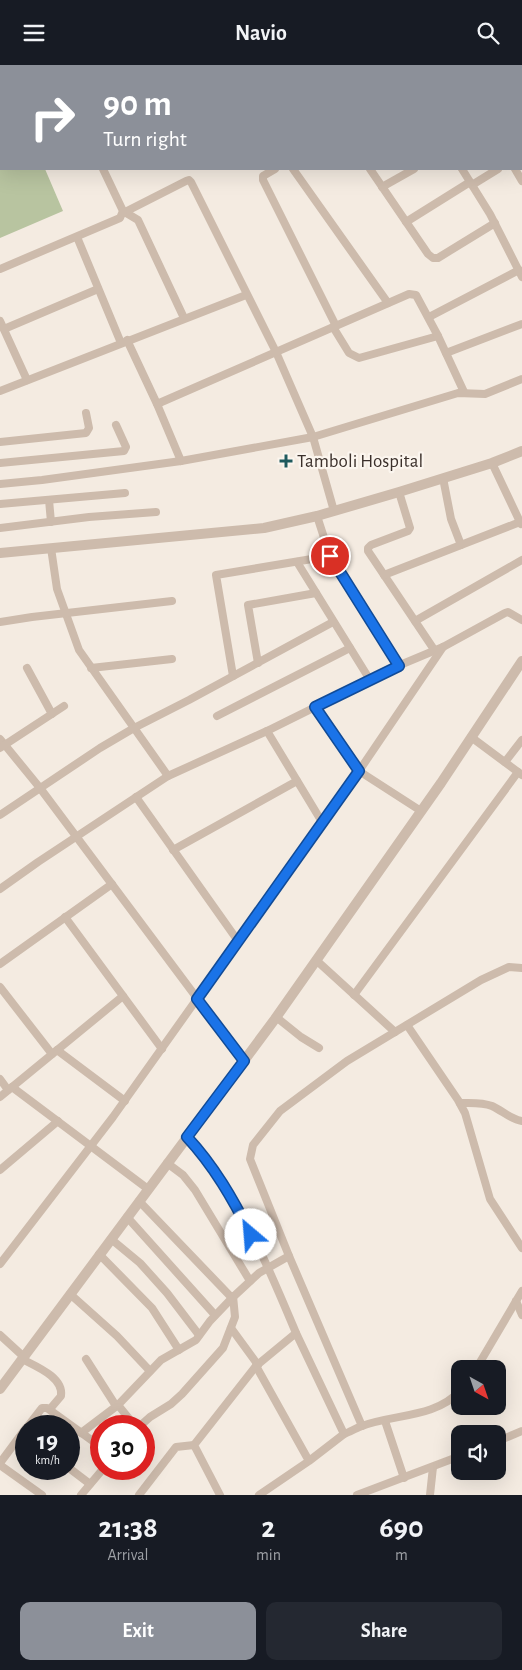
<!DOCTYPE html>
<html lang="en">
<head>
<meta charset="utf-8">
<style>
	:root { --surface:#171b24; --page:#242831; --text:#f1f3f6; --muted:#9ea1a6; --accent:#8c9099 }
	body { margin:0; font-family:"Alegreya Sans",sans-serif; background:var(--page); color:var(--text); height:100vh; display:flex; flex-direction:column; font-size:19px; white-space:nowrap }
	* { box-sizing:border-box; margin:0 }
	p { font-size:16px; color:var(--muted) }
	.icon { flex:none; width:28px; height:28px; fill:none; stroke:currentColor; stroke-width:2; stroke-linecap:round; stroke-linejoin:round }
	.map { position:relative; height:1430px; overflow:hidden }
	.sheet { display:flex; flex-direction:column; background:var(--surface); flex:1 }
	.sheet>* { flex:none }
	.guide { position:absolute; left:0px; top:0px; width:522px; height:105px; box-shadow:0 5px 20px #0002; background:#8c9099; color:#fff; overflow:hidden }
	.needle { width:32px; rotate:140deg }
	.fabs { position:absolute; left:451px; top:1295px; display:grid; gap:10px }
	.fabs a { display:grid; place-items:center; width:55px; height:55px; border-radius:10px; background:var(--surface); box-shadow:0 5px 20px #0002; font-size:25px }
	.speed { position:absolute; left:15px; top:1350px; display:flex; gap:10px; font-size:25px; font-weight:700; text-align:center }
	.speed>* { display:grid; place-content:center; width:65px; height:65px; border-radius:50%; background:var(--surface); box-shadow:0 5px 20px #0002; line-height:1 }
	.speed small { font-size:12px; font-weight:400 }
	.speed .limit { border:8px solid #d22; background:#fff; color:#111 }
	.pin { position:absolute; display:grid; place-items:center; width:42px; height:42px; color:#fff; margin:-21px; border:2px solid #fff; border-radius:50%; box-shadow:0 1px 5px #0007 }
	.me { position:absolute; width:55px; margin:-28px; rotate:333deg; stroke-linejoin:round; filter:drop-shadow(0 0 4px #0008) }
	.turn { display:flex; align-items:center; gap:18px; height:105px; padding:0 20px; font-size:22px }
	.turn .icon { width:65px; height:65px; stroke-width:2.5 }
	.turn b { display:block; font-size:35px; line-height:42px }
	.eta { display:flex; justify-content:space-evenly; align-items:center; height:85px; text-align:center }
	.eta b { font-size:30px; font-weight:700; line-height:35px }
	.button { display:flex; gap:10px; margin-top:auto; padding:10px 20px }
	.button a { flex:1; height:58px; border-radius:10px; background:var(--accent); color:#fff; font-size:20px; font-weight:700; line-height:58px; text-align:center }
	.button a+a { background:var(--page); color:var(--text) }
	header { display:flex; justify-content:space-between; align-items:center; height:65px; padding:0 20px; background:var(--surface); font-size:22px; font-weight:700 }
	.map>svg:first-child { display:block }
</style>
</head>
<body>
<header><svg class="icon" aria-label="menu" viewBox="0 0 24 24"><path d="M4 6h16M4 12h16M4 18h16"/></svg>Navio<svg class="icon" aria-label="search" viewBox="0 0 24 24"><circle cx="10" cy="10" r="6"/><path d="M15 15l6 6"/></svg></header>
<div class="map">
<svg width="522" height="1430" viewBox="0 0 522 1430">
	<rect width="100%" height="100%" fill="#f4ebe1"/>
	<!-- green -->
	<polygon fill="#b8c4a0" points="0,2 1,104 45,104 63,146 0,173"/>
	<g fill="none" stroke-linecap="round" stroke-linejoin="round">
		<!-- minor -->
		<g stroke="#cdbbac" stroke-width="8">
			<polyline points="59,0 60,1"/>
			<polyline points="100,0 100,1"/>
			<polyline points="84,1 87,0"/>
			<polyline points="521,33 522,32"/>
			<polyline points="275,104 263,111 263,115 336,261"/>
			<polyline points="293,104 388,238"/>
			<polyline points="370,104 428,189 433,193 438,193 495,158"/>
			<polyline points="462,104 490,149 522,212"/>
			<polyline points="515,104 522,116"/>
			<polyline points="472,120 498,104"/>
			<polyline points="382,122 414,104"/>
			<polyline points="123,146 138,155 184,253"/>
			<polyline points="125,147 186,116 189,115 191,117 276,287 313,372 334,446"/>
			<polyline points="406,157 470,117"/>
			<polyline points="77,172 121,278"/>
			<polyline points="0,204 120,153 123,146 103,104"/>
			<polyline points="429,252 519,205"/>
			<polyline points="0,256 27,315"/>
			<polyline points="333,262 349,288 359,293 438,271"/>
			<polyline points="4,264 98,224"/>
			<polyline points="127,275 157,339 181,396"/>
			<polyline points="446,288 522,259"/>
			<polyline points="0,326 246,230"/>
			<polyline points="157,339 409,229 416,230 438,271 464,327"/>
			<polyline points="0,377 86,368 89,363 86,348"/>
			<polyline points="0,398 124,386 126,382 116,360"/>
			<polyline points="492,398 521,459"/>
			<polyline points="443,413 451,454 461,480"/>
			<polyline points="0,419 42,415 181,396 313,372 458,328 485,329 522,314"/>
			<polyline points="399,427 410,463 408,466 371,480 368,483 368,486 435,586"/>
			<polyline points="49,435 51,457"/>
			<polyline points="0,439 125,428"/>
			<polyline points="317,451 330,491 399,601"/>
			<polyline points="0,463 89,452 156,447"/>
			<polyline points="51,483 57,524 79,585 168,711"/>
			<polyline points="297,497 370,615"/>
			<polyline points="384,510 520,457"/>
			<polyline points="415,556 522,495"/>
			<polyline points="0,557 32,552 172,536"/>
			<polyline points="258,598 248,540 316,528"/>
			<polyline points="27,603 52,649"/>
			<polyline points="91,603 172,594"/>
			<polyline points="233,611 216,510 330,491"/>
			<polyline points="315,642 359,706 421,746"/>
			<polyline points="217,651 350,583"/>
			<polyline points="267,666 322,757"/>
			<polyline points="471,672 522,710"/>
			<polyline points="0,674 40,723 244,996"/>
			<polyline points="0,683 64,641"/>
			<polyline points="505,697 522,675"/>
			<polyline points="136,732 238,876"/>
			<polyline points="0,750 100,683 134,663 189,635 333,557"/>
			<polyline points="173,785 297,716"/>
			<polyline points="0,824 38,797 168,711 267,666 400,600 443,582 505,548 508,547 522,555"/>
			<polyline points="65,852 162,984"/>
			<polyline points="316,895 395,967"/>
			<polyline points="0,899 112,819"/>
			<polyline points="0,922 52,989"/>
			<polyline points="354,930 518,707"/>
			<polyline points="276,952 301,972 319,983"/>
			<polyline points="407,960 458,1035 465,1048 490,1134 522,1183"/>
			<polyline points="57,985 125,1036"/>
			<polyline points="0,1014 8,1025"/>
			<polyline points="12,1022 148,1124"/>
			<polyline points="0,1032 123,931"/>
			<path d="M460,1038C471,1038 482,1037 492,1041C503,1046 510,1054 522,1056"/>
			<path d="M187,1072C238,1127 267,1199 296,1268"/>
			<polyline points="167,1098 183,1110 195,1125 250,1216"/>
			<polyline points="0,1105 58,1056"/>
			<polyline points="139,1136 232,1233"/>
			<polyline points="127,1152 215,1250"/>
			<polyline points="111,1174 140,1198 167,1228 199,1270"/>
			<polyline points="99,1189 152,1243 179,1285"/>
			<polyline points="0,1199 113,1052 359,706 443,582"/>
			<polyline points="70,1229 117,1271 150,1306"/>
			<polyline points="516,1236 522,1250"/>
			<polyline points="231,1263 258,1300"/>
			<polyline points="0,1270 24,1292"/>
			<path d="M22,1294C35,1301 64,1312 61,1331L50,1344"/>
			<polyline points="86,1294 116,1341"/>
			<polyline points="476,1304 522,1226"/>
			<polyline points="118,1340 135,1361"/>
			<polyline points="385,1356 404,1413"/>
			<polyline points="28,1361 42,1343 47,1343 101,1382"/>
			<polyline points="140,1361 150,1352 171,1339 182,1329 223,1283 235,1252 233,1231"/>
			<polyline points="362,1361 289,1191 250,1094 253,1080 280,1046 347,996 481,915 509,902 522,903"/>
			<polyline points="81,1368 118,1340 161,1295 196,1275 210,1256 232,1233 259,1208 289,1191"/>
			<path d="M344,1369C350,1367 356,1363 362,1361C394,1349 435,1353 460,1326"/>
			<polyline points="498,1376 522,1366"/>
			<polyline points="0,1398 26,1363"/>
			<polyline points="0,1400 42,1430"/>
			<polyline points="69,1403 90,1419"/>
			<polyline points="81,1430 103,1404"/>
			<polyline points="139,1430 176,1382 194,1380"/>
			<polyline points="220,1430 194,1380 256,1301"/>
			<polyline points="259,1430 309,1396 344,1369 296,1268 256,1301 309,1396"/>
			<polyline points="357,1430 460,1391"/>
			<polyline points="430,1430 433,1402"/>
		</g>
		<!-- tertiary -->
		<g stroke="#cdbbac" stroke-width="10">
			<polyline points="0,488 264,463 317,451 399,427 492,398 522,386"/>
			<polyline points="0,1324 275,954 441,718 522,596"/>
		</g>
	</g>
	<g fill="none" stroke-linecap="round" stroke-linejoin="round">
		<!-- route casing -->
		<g stroke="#114b97" stroke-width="12">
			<path id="route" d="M251,1170C233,1134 214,1101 187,1072L244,996L197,934L359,706L315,642L399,601L330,491"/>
		</g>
		<!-- route -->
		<use href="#route" stroke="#1a73e8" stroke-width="9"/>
	</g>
	<!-- markers -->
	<path fill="#1f5a5e" stroke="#fbf5ee" stroke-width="2" d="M283.5 388.5h5v5h5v5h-5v5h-5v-5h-5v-5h5z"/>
	<g text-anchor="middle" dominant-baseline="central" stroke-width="4.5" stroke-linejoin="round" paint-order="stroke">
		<!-- poi labels -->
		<g font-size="19" fill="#3b302b" stroke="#fbf5ee" text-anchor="start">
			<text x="297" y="396">Tamboli Hospital</text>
		</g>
	</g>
</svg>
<div class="fabs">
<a><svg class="needle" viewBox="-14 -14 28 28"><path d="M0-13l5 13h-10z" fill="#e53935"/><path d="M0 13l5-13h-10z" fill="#9ea1a6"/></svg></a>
<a><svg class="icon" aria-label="sound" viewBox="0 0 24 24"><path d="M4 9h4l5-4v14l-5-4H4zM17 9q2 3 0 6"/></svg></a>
</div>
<div class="speed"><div>19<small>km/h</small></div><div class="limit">30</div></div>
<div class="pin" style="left:330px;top:491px;background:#d93025"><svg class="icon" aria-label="arrive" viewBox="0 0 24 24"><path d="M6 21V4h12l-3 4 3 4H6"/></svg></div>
<svg class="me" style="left:251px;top:1170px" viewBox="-20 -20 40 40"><circle r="19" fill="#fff"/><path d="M0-13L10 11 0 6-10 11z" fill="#1a73e8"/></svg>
<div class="guide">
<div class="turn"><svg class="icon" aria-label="right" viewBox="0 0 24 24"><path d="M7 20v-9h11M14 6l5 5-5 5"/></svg><div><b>90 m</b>Turn right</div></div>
</div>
</div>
<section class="sheet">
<div class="eta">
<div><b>21:38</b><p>Arrival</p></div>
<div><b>2</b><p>min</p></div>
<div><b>690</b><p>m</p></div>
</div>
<div class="button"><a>Exit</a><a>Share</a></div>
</section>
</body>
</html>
